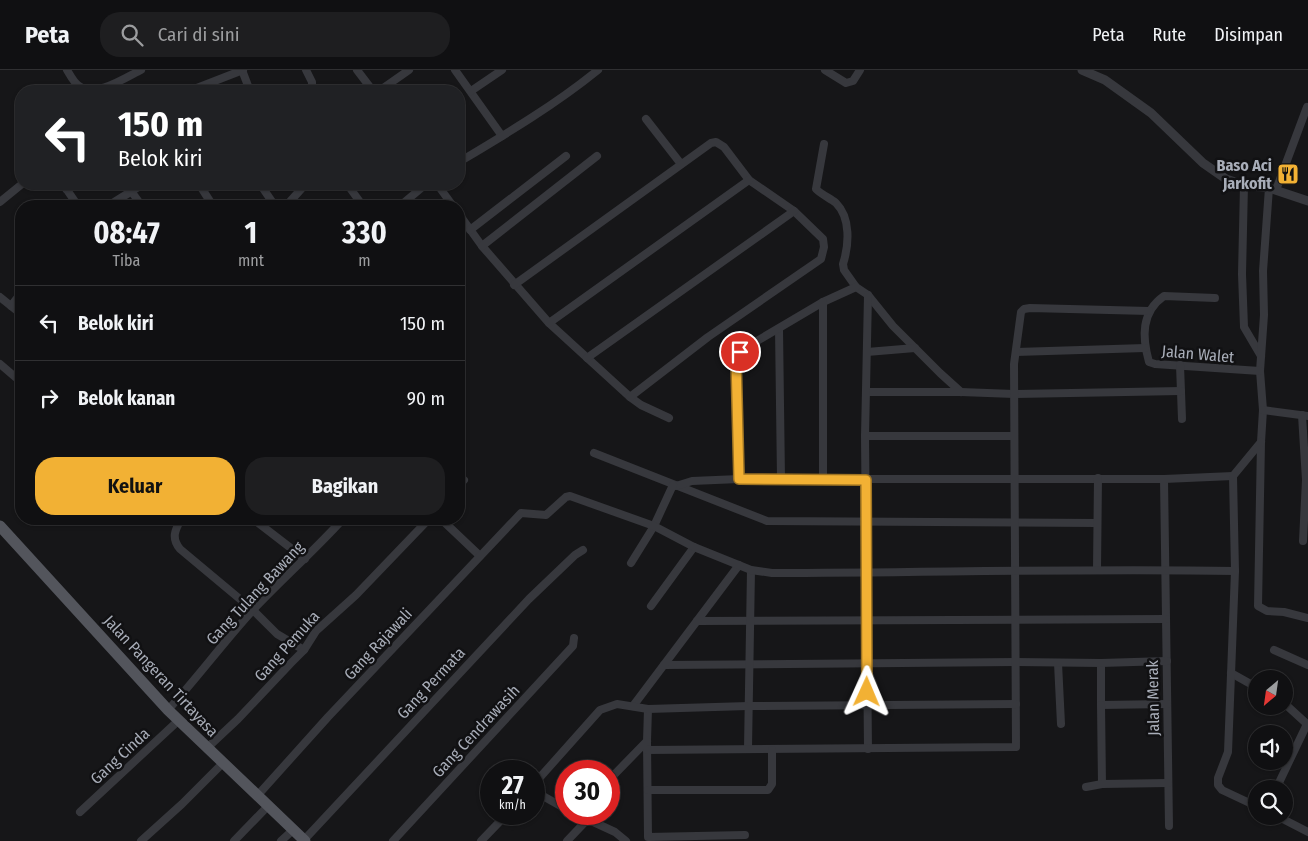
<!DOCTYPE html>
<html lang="id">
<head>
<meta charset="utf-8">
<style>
	:root { --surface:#101012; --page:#1e1e20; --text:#f1f3f6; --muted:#9c9d9f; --line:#303032; --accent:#f2b134 }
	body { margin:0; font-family:"Fira Sans Condensed",sans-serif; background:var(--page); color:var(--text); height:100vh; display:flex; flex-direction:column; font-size:19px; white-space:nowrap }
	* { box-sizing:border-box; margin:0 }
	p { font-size:16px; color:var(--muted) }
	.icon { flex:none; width:28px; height:28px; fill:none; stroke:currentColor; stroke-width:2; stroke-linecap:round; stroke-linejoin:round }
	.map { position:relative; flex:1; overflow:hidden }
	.panel { position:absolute; left:15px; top:130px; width:450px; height:325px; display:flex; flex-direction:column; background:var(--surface); border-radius:20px; box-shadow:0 1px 4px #0004,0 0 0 1px var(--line) }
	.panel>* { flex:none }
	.banner { position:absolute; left:15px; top:15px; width:450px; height:105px; border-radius:20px; box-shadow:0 1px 4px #0004,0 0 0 1px var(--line); background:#202124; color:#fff; overflow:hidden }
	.needle { width:32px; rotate:209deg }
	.controls { position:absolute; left:1248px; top:600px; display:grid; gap:10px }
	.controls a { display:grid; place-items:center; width:45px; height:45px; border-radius:50%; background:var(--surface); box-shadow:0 1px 4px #0004,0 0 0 1px var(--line); font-size:25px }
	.speed { position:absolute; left:480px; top:690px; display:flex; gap:10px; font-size:25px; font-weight:700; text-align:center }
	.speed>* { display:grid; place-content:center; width:65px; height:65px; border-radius:50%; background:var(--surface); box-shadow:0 1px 4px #0004,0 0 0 1px var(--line); line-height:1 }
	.speed small { font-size:12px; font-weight:400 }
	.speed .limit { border:8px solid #d22; background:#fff; color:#111 }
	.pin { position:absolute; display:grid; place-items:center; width:42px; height:42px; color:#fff; margin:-21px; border:2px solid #fff; border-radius:50%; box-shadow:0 1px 5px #0007 }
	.me { position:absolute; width:55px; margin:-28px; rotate:1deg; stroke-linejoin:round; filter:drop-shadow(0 0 4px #0008) }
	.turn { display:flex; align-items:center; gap:18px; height:105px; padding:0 20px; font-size:22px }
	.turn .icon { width:65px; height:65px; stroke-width:2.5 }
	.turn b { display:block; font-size:35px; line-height:42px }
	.eta { display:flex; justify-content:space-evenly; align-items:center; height:85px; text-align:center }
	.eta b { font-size:30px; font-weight:700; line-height:35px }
	.cta { display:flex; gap:10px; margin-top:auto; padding:10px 20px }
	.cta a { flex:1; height:58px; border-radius:20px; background:var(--accent); color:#111; font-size:20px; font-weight:700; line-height:58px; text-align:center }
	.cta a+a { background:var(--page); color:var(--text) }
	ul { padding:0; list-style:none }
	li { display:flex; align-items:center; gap:15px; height:75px; padding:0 20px; border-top:1px solid var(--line) }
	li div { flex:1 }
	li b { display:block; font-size:19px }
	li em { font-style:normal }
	header { display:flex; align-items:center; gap:30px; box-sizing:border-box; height:70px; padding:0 25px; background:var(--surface); border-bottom:1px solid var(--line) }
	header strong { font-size:24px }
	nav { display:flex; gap:28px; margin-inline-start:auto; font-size:18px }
	.search { width:350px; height:45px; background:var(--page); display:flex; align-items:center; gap:12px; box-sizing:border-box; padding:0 18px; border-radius:20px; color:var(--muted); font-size:19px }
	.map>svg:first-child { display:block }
</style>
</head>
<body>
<header>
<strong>Peta</strong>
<div class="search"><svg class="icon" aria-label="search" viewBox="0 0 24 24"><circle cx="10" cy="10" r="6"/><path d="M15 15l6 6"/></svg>Cari di sini</div>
<nav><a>Peta</a><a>Rute</a><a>Disimpan</a></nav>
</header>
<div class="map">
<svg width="1308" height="771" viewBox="0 0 1308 771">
	<rect width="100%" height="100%" fill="#161618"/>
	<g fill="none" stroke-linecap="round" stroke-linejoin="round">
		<!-- minor -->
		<g stroke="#37383d" stroke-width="8">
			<path d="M67,0C70,5 74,13 79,16C95,28 125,8 141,0"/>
			<polyline points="242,0 250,21"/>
			<polyline points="306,0 312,12 312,21"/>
			<polyline points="357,0 373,21"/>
			<polyline points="455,0 502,66"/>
			<polyline points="825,0 846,13 853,11 860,0"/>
			<polyline points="189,21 243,0"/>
			<polyline points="379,21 409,0"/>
			<polyline points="471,21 502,0"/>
			<polyline points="646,49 681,94"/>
			<path d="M824,74L816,119C822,125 830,128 836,133C851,148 849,175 843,194L844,200L856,217L868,225L893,256L940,303L961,322"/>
			<path d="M459,92C506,64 555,35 598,0"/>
			<polyline points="63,114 78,136"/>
			<polyline points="199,114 213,136"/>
			<polyline points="260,114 275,136"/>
			<polyline points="347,114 363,136"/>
			<polyline points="437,114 453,136"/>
			<polyline points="1244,115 1242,204 1244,257 1261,286"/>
			<polyline points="1269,118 1263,201 1264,245 1260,301 1263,340 1261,372 1258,536 1267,541 1284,542 1308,548"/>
			<polyline points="66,119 75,114"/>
			<polyline points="1276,120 1307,37"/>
			<polyline points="131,121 142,136"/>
			<polyline points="0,132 22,114"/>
			<polyline points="108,136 143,114"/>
			<polyline points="286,136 303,117"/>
			<polyline points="400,136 426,114"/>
			<polyline points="459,144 482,176 549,253 630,327 641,335 669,348"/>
			<polyline points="470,160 566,86"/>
			<polyline points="482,176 597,86"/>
			<polyline points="514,215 711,73 716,72 724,77 749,110 794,141 823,169 824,177 821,189 708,267 630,327"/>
			<polyline points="0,227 21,244"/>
			<path d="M1215,228L1164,226C1141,242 1142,267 1149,292L1155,294L1260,301"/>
			<polyline points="11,236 21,223"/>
			<polyline points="549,253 749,110"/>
			<polyline points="779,259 781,409"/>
			<polyline points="867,282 915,278"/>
			<polyline points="1016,282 1145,278"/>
			<polyline points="587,288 794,141"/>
			<polyline points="0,294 21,312"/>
			<polyline points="1180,295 1182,349"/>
			<polyline points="866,322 961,322 1014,324 1181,321"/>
			<polyline points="1263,340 1308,346"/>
			<polyline points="1302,345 1306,410 1303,471"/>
			<polyline points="865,366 1014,366"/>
			<polyline points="594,383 767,451 1097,453"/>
			<polyline points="739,409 736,297 736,289 740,281 823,232 856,217"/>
			<polyline points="823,409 823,232"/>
			<polyline points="1164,409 1169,756"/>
			<polyline points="459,416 464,410"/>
			<polyline points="676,416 692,411 739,409 1164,409 1233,406"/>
			<path d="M181,449C175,460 171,468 180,479L253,540L277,564L304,580"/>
			<polyline points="253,449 305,489"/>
			<polyline points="441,449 480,486"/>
			<polyline points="631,493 654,456 673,415"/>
			<polyline points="1097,499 1098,408"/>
			<polyline points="651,536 694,477"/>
			<polyline points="697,551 1166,549"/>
			<polyline points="1274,580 1308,595"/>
			<polyline points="1058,593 1061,654"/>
			<polyline points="1101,593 1101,635 1167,634"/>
			<polyline points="664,595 1016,592 1101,593 1167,591"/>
			<polyline points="1231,603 1256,617"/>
			<polyline points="1101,635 1102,714"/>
			<polyline points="633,636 739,495"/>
			<polyline points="648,639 647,671 648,767 745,765"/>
			<path d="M168,640C197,608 223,573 252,541C281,510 314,481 343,449"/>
			<polyline points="207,678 238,649 290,594 304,580 316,561 356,525 429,449"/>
			<polyline points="748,678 751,500"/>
			<polyline points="868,679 865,366 868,225"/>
			<polyline points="647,680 1016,677 1014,294 1021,242 1024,239 1030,238 1149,241"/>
			<polyline points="609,710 647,671"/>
			<polyline points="534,714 600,640 617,634 648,639 748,636 1016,634"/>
			<polyline points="1086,717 1102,714 1168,713"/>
			<polyline points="1276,719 1307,654 1284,633"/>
			<polyline points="648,720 768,720 772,714 772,680"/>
			<polyline points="534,721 566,739"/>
			<path d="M257,726L328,647L521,443L546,445L566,427L570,426L654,456L694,477L751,500L772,503C926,503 1081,498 1235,501"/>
			<polyline points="1256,736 1222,720 1218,715 1218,708 1228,682 1235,501 1233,406 1261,372"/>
			<polyline points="80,742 179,650"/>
			<polyline points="576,744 615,762 626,771"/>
			<polyline points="1277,746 1308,762"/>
			<polyline points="304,770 529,529 575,485 583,480"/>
			<polyline points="141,771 182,734 223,693"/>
			<polyline points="234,771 268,736"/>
			<polyline points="281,771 293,760"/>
			<polyline points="393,771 573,576 574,568"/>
			<polyline points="481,771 507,744"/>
			<polyline points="567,771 587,750"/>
		</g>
		<!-- tertiary -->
		<polyline stroke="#37383d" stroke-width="9" points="1082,0 1105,10 1151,43 1203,93 1226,109 1244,115 1269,118 1308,131"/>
		<!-- primary -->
		<polyline stroke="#53555c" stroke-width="11" points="0,456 168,640 305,771"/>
	</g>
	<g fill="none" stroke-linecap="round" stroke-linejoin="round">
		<!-- route casing -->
		<g stroke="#9d7322" stroke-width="12">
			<polyline id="route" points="740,282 736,289 739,409 866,410 867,622"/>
		</g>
		<!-- route -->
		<use href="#route" stroke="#f2b134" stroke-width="9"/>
	</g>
	<!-- icons -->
	<defs>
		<g id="restaurant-square" transform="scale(1.125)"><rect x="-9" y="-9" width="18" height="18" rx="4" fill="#f2b134" stroke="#111113"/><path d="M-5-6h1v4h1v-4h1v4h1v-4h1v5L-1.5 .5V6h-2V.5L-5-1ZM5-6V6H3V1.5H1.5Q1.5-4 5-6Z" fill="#111"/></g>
	</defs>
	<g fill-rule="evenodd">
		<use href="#restaurant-square" x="1288" y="104"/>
	</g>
	<g text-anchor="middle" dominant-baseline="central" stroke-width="5" stroke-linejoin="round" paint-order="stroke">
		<!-- poi labels -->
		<g font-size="16" font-weight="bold" fill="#a8adb8" stroke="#111113" text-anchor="end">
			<text x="1272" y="95">Baso Aci<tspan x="1272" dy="18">Jarkofit</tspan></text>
		</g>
		<!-- street labels -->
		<g font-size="16" fill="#a8adb8" stroke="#111113">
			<text transform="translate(1198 284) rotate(5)">Jalan Walet</text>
			<text transform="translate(255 523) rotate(-47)">Gang Tulang Bawang</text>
			<text transform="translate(378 574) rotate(-47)">Gang Rajawali</text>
			<text transform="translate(287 576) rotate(-48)">Gang Pemuka</text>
			<text transform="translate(161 606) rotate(47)">Jalan Pangeran Tirtayasa</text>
			<text transform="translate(431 613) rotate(-47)">Gang Permata</text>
			<text transform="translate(1153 628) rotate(-91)">Jalan Merak</text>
			<text transform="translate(476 661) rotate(-47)">Gang Cendrawasih</text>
			<text transform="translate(120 686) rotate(-43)">Gang Cinda</text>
		</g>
	</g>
</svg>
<div class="controls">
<a><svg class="needle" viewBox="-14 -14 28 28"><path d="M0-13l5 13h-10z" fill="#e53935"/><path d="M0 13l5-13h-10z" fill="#9c9d9f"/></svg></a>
<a><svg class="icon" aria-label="sound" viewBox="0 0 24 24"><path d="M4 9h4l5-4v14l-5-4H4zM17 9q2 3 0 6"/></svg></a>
<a><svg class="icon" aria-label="search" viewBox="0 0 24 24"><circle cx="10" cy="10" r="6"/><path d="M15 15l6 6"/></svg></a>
</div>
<div class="speed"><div>27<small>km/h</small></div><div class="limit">30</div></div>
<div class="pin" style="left:740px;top:282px;background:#d93025"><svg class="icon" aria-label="arrive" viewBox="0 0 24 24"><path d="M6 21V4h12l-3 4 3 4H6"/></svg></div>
<svg class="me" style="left:867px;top:622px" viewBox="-20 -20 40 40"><path d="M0-17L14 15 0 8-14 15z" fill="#f2b134" stroke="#fff" stroke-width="4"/></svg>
<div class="banner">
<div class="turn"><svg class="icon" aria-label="left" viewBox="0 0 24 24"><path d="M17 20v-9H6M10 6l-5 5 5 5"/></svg><div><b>150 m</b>Belok kiri</div></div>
</div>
<section class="panel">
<div class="eta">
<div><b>08:47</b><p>Tiba</p></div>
<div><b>1</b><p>mnt</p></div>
<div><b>330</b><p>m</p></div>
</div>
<ul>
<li><svg class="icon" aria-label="left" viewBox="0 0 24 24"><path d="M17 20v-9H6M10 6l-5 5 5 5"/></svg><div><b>Belok kiri</b></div><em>150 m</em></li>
<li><svg class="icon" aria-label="right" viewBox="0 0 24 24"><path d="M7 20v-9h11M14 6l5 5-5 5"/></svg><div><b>Belok kanan</b></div><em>90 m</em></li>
</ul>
<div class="cta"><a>Keluar</a><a>Bagikan</a></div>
</section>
</div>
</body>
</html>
